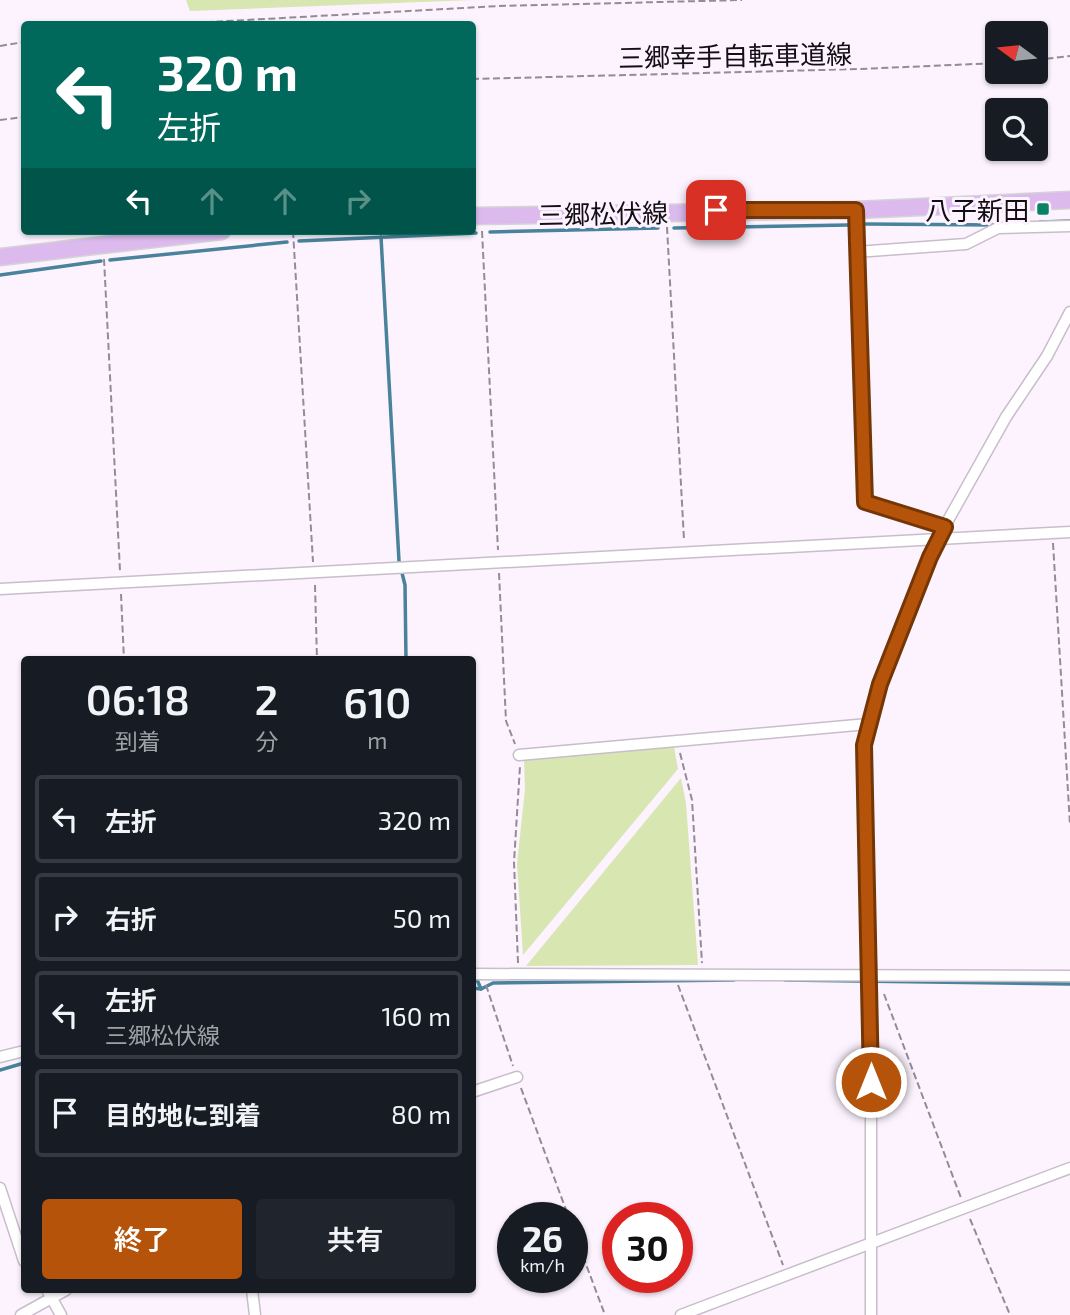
<!DOCTYPE html>
<html lang="ja">
<head>
<meta charset="utf-8">
<style>
	:root { --surface:#171b24; --page:#20242c; --text:#f1f3f6; --muted:#9ea1a6; --line:#363941; --accent:#b45309 }
	body { margin:0; font-family:"Exo 2","Noto Sans JP",sans-serif; background:var(--page); color:var(--text); height:100vh; display:flex; flex-direction:column; font-size:26px; white-space:nowrap }
	* { box-sizing:border-box; margin:0 }
	p { font-size:23px; color:var(--muted) }
	.icon { flex:none; width:38px; height:38px; fill:none; stroke:currentColor; stroke-width:2; stroke-linecap:round; stroke-linejoin:round }
	.map { position:relative; flex:1; overflow:hidden }
	.drawer { position:absolute; left:21px; top:656px; width:455px; height:637px; display:flex; flex-direction:column; background:var(--surface); border-radius:7px; box-shadow:0 2px 5px #0004 }
	.drawer>* { flex:none }
	.banner { position:absolute; left:21px; top:21px; width:455px; height:214px; border-radius:7px; box-shadow:0 2px 5px #0004; background:#00695c; color:#fff; overflow:hidden }
	.needle { width:46px; rotate:285deg }
	.controls { position:absolute; left:985px; top:21px; display:grid; gap:14px }
	.controls a { display:grid; place-items:center; width:63px; height:63px; border-radius:7px; background:var(--surface); box-shadow:0 2px 5px #0004; font-size:35px }
	.speed { position:absolute; left:497px; top:1202px; display:flex; gap:14px; font-size:35px; font-weight:700; text-align:center }
	.speed>* { display:grid; place-content:center; width:91px; height:91px; border-radius:50%; background:var(--surface); box-shadow:0 2px 5px #0004; line-height:1 }
	.speed small { font-size:18px; font-weight:400 }
	.speed .limit { border:10px solid #d22; background:#fff; color:#111 }
	.pin { position:absolute; display:grid; place-items:center; width:60px; height:60px; color:#fff; margin:-30px; border-radius:14px; box-shadow:0 4px 10px #0006 }
	.me { position:absolute; width:77px; margin:-38px; rotate:0deg; stroke-linejoin:round; filter:drop-shadow(0 0 5px #0008) }
	.turn { display:flex; align-items:center; gap:24px; height:147px; padding:0 21px; font-size:32px }
	.turn .icon { width:91px; height:91px; stroke-width:2.5 }
	.turn b { display:block; font-size:49px; line-height:60px }
	.lanes { display:flex; align-items:center; height:66px; padding:0 21px; background:#0003; justify-content:center; gap:35px; direction:ltr }
	.lanes .off { opacity:.35 }
	.eta { display:flex; justify-content:space-evenly; align-items:center; height:119px; text-align:center }
	.eta b { font-size:42px; font-weight:600; line-height:49px }
	.cta { display:flex; gap:14px; margin-top:auto; padding:14px 21px }
	.cta a { flex:1; height:80px; border-radius:7px; background:var(--accent); color:#fff; font-size:28px; font-weight:600; line-height:80px; text-align:center }
	.cta a+a { background:var(--page); color:var(--text) }
	ul { padding:0; list-style:none }
	li { display:flex; align-items:center; gap:21px; height:88px; margin:0 14px 10px; padding:0 7px; border:4px solid var(--line); border-radius:7px }
	li div { flex:1 }
	li b { display:block; font-size:26px }
	li em { font-style:normal }
	.map>svg:first-child { display:block }
</style>
</head>
<body>
<div class="map">
<svg width="1070" height="1315" viewBox="0 0 1070 1315">
	<rect width="100%" height="100%" fill="#fcf3fe"/>
	<!-- green -->
	<g fill="#d8e7b2">
		<polygon points="186,0 473,0 190,11"/>
		<polygon points="674,747 678,769 523,955 517,864 525,789 524,760"/>
		<polygon points="681,778 686,803 698,965 526,966"/>
	</g>
	<g fill="none" stroke-linecap="round" stroke-linejoin="round">
		<!-- stream -->
		<g stroke="#49829b" stroke-width="3.5">
			<polyline points="1040,222 1070,221"/>
			<polyline points="866,224 997,225"/>
			<polyline points="674,228 848,225"/>
			<polyline points="490,232 658,228"/>
			<polyline points="381,237 399,561 405,585 406,660"/>
			<polyline points="299,241 476,233"/>
			<polyline points="110,260 287,242"/>
			<polyline points="0,275 101,261"/>
			<polyline points="472,968 481,989"/>
			<polyline points="745,979 763,979"/>
			<polyline points="785,980 1070,984"/>
			<polyline points="472,988 481,989 493,983 734,980"/>
			<polyline points="0,1070 24,1063"/>
		</g>
		<!-- minor casing -->
		<g stroke="#c8becb" stroke-width="13">
			<g id="minor">
				<polyline points="856,210 865,502 945,527"/>
				<polyline points="856,252 966,244 998,228 1070,226"/>
				<polyline points="0,589 1070,532"/>
				<polyline points="519,755 868,724"/>
				<polyline points="472,974 1070,976"/>
				<polyline points="0,1057 24,1051"/>
				<polyline points="472,1092 517,1077"/>
				<polyline points="0,1188 24,1261"/>
				<polyline points="47,1290 61,1315"/>
				<polyline points="252,1290 255,1315"/>
				<polyline points="21,1315 66,1290"/>
				<polyline points="681,1315 1070,1168"/>
				<polyline points="871,1315 871,974 864,745 880,684 937,540 1006,417 1047,356 1070,312"/>
			</g>
		</g>
		<!-- primary casing -->
		<g stroke="#d4d4d5" stroke-width="19">
			<g id="primary">
				<polyline points="472,216 856,210 1070,200"/>
				<polyline points="0,257 222,231"/>
			</g>
		</g>
		<!-- path -->
		<g stroke="#938c94" stroke-width="2" stroke-dasharray="7 3.5" stroke-linecap="butt">
			<polyline points="174,24 499,6 742,0"/>
			<polyline points="0,46 24,42"/>
			<polyline points="1036,60 1070,56"/>
			<polyline points="472,79 860,69 998,63"/>
			<polyline points="0,120 24,117"/>
			<polyline points="667,227 684,540"/>
			<polyline points="293,231 313,562"/>
			<polyline points="482,231 498,550"/>
			<polyline points="104,259 120,571"/>
			<polyline points="1053,543 1070,825"/>
			<polyline points="499,573 506,721 515,744"/>
			<polyline points="315,585 317,660"/>
			<polyline points="121,594 124,660"/>
			<polyline points="680,753 692,800 702,963"/>
			<polyline points="518,963 514,862 520,766"/>
			<polyline points="486,985 513,1066"/>
			<polyline points="678,985 783,1265"/>
			<polyline points="884,994 961,1198"/>
			<polyline points="521,1088 569,1218"/>
			<polyline points="970,1219 1010,1315"/>
			<polyline points="572,1227 605,1315"/>
		</g>
		<!-- minor -->
		<use href="#minor" stroke="#fff" stroke-width="10"/>
		<!-- primary -->
		<use href="#primary" stroke="#dcbaee" stroke-width="16"/>
	</g>
	<g fill="none" stroke-linecap="round" stroke-linejoin="round">
		<!-- route casing -->
		<g stroke="#753606" stroke-width="18">
			<polyline id="route" points="716,210 856,210 865,502 945,527 930,557 880,684 864,745 871,1082"/>
		</g>
		<!-- route -->
		<use href="#route" stroke="#b45309" stroke-width="12"/>
	</g>
	<!-- markers -->
	<rect fill="#098363" stroke="#fcf3fe" stroke-width="2.5" x="1036" y="202" width="14" height="14" rx="3.5"/>
	<g text-anchor="middle" dominant-baseline="central" stroke-width="6" stroke-linejoin="round" paint-order="stroke">
		<!-- street labels -->
		<g font-size="26" fill="#120e13" stroke="#fcf3fe">
			<text transform="translate(735 55) rotate(-1)">三郷幸手自転車道線</text>
			<text transform="translate(603 213) rotate(-1)">三郷松伏線</text>
		</g>
		<!-- poi labels -->
		<g font-size="26" fill="#120e13" stroke="#fcf3fe" text-anchor="end">
			<text x="1029" y="209">八子新田</text>
		</g>
	</g>
</svg>
<div class="controls">
<a><svg class="needle" viewBox="-14 -14 28 28"><path d="M0-13l5 13h-10z" fill="#e53935"/><path d="M0 13l5-13h-10z" fill="#9ea1a6"/></svg></a>
<a><svg class="icon" aria-label="search" viewBox="0 0 24 24"><circle cx="10" cy="10" r="6"/><path d="M15 15l6 6"/></svg></a>
</div>
<div class="speed"><div>26<small>km/h</small></div><div class="limit">30</div></div>
<div class="pin" style="left:716px;top:210px;background:#d93025"><svg class="icon" aria-label="arrive" viewBox="0 0 24 24"><path d="M6 21V4h12l-3 4 3 4H6"/></svg></div>
<svg class="me" style="left:871px;top:1082px" viewBox="-20 -20 40 40"><circle r="17" fill="#b45309" stroke="#fff" stroke-width="3"/><path d="M0-11L8 9 0 5-8 9z" fill="#fff"/></svg>
<div class="banner">
<div class="turn"><svg class="icon" aria-label="left" viewBox="0 0 24 24"><path d="M17 20v-9H6M10 6l-5 5 5 5"/></svg><div><b>320 m</b>左折</div></div>
<div class="lanes"><svg class="icon" aria-label="left" viewBox="0 0 24 24"><path d="M17 20v-9H6M10 6l-5 5 5 5"/></svg><svg class="icon off" aria-label="ahead" viewBox="0 0 24 24"><path d="M12 20V5M6 11l6-6 6 6"/></svg><svg class="icon off" aria-label="ahead" viewBox="0 0 24 24"><path d="M12 20V5M6 11l6-6 6 6"/></svg><svg class="icon off" aria-label="right" viewBox="0 0 24 24"><path d="M7 20v-9h11M14 6l5 5-5 5"/></svg></div>
</div>
<section class="drawer">
<div class="eta">
<div><b>06:18</b><p>到着</p></div>
<div><b>2</b><p>分</p></div>
<div><b>610</b><p>m</p></div>
</div>
<ul>
<li><svg class="icon" aria-label="left" viewBox="0 0 24 24"><path d="M17 20v-9H6M10 6l-5 5 5 5"/></svg><div><b>左折</b></div><em>320 m</em></li>
<li><svg class="icon" aria-label="right" viewBox="0 0 24 24"><path d="M7 20v-9h11M14 6l5 5-5 5"/></svg><div><b>右折</b></div><em>50 m</em></li>
<li><svg class="icon" aria-label="left" viewBox="0 0 24 24"><path d="M17 20v-9H6M10 6l-5 5 5 5"/></svg><div><b>左折</b><p>三郷松伏線</p></div><em>160 m</em></li>
<li><svg class="icon" aria-label="arrive" viewBox="0 0 24 24"><path d="M6 21V4h12l-3 4 3 4H6"/></svg><div><b>目的地に到着</b></div><em>80 m</em></li>
</ul>
<div class="cta"><a>終了</a><a>共有</a></div>
</section>
</div>
</body>
</html>
